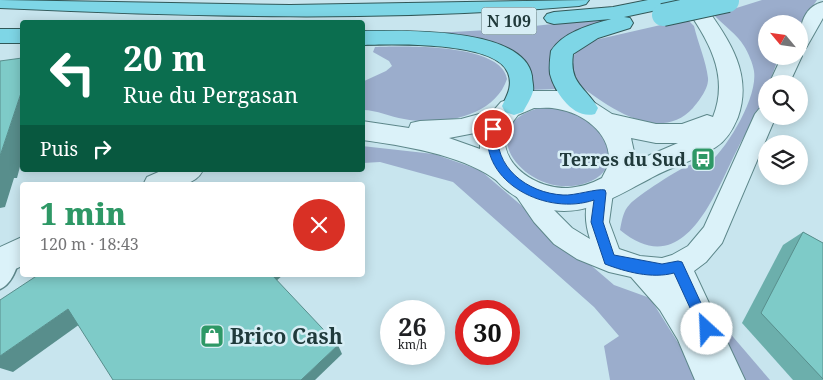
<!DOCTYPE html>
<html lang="fr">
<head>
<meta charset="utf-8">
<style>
	:root { --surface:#fff; --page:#f6f6f6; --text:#202124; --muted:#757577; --accent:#2e9866 }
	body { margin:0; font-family:"Noto Serif",serif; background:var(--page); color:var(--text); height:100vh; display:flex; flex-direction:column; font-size:19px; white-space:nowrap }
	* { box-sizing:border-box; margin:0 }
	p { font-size:16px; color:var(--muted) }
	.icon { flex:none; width:28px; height:28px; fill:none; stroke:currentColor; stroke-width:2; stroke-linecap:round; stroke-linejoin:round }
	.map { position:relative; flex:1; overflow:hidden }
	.panel { position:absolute; left:20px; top:182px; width:345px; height:95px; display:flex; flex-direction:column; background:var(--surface); border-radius:5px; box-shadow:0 2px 12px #0003 }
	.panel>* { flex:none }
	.banner { position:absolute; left:20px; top:20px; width:345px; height:152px; border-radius:5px; box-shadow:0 2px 12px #0003; background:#0b6e4f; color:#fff; overflow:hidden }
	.needle { width:32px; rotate:299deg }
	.fabs { position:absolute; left:758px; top:15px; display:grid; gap:10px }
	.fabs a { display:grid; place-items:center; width:50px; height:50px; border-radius:50%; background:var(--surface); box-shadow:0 2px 12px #0003; font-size:25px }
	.speed { position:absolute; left:380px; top:300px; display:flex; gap:10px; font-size:25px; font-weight:700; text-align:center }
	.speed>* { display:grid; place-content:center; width:65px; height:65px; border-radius:50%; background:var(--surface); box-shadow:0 2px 12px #0003; line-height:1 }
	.speed small { font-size:12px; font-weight:400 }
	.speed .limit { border:8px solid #d22; background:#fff; color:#111 }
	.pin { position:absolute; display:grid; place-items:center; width:42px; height:42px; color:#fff; margin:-21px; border:2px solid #fff; border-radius:50%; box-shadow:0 1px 5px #0007 }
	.me { position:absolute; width:55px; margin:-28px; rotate:335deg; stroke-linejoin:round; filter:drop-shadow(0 0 4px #0008) }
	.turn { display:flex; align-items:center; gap:18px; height:105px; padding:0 20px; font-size:22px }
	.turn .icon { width:65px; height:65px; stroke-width:2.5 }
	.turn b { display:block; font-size:35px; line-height:42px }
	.then { display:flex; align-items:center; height:48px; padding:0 20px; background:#0003; gap:10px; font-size:19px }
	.round { display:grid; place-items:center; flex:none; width:52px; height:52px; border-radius:26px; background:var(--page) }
	.overview { display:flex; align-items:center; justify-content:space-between; height:85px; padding:0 20px }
	h1 { font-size:30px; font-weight:800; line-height:38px; color:var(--accent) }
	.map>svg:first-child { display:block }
</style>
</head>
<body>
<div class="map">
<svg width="823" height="380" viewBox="0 0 823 380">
	<rect width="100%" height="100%" fill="#c8e5ee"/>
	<!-- green -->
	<g fill="#9badcc">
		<path d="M762,0H817L799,26V24H766V56H779L769,84H766C766,102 745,133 737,150C714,195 684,283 620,230C622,220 623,211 630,204C637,196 680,168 690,165C695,164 700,165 706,166C726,150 758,98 754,71C753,64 748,52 744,46C738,35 723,25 714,15Z"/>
		<polygon points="605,18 608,22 576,34 559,89 528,90 526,67 415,34 507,29"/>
		<path d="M687,19L694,26C698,43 706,61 708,78C709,88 699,101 693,108C658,146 604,104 574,81L570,61L579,48L595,40Z"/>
		<path d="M375,47C403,46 502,43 507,79C494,118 439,126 404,119C390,117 377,110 363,110L362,82L386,71L392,66L389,61L373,52Z"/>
		<path d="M543,107C562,108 581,112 596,125C600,128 602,134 604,138C615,158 608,176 586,183C529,203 465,125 543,107Z"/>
		<polygon points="362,146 434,154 480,170 614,285 650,298 692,365 698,380 610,380 604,346 619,336 594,307 453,182 380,162 363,163"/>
		<polygon points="722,324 770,380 742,380 713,326"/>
	</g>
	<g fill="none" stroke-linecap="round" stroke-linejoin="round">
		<!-- service casing -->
		<g stroke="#5d878a" stroke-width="3">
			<path id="service" d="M13,252L18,254L20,258C16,269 12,284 0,289V271L8,254Z"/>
		</g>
		<!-- minor casing -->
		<g stroke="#5d878a" stroke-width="2">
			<g id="minor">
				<path d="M823,2V18L806,48L799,50C799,31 801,7 823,2Z"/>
				<polygon points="799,52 802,56 789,84 769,84 782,56 799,56"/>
				<path d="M766,106V116H776L722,243L706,262L694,271L745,380H695L678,340L660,310L631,277L609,272L577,259L554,244L534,222L510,187L514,180L522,177L530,180L552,208L572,228L590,239C584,221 584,203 593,186L601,183L609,186L613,193L609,222L619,249L640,256L662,258L672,255L688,246L704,227L755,114L759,109Z"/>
			</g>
		</g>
		<!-- tertiary casing -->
		<g stroke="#5d878a" stroke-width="2">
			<g id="tertiary">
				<path d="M681,0H701C726,36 754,71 738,117C733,129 727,140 716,147C696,161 672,166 651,178C620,194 588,216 552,210C535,207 517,199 504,188C500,185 497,180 493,178C461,155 401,145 362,140V121L409,128L411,123L420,121L461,119L494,110L501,102L532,91H558L592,101L612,114L656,124H682L707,115L713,117C731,72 705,36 681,0ZM534,108C542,108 550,107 558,109C583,113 610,133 609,160C609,166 604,173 602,178C591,184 580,187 568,188C537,189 500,166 505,132L518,115ZM480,132V149L449,138ZM631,138L656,143H678L636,161Z"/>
				<path d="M163,170H203C193,191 163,185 143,185L147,177Z"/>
				<polygon points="22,237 22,266 0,276 0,247"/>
			</g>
		</g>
		<!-- trunk casing -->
		<g stroke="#315858" stroke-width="2">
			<g id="trunk">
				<path d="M0,0L290,5L589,0L586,4L579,6C386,22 194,17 0,8Z"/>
				<path d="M648,0H688L685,4L624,17L630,18L633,23L630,28L598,38L573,54C569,84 585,86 598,108L595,114C574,120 555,93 550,74C549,66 550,59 551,51C563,32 590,25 611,19L554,24L547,22L544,18L547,14L554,12L613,7Z"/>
				<rect x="0" y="29" width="22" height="14"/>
				<path d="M362,31C400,31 524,26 532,76C532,81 534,87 533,91C531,99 526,106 523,112L514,115L505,112L502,106C507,95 513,86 508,73C497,41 392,44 362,45Z"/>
			</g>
		</g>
		<!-- service -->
		<use href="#service" fill="#dbf2f9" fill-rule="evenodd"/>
		<!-- minor -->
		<use href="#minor" fill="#dbf2f9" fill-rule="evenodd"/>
		<!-- tertiary -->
		<use href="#tertiary" fill="#dbf2f9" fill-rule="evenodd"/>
		<!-- trunk -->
		<use href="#trunk" fill="#7ed6e6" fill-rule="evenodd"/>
		<!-- trunk-bridge casing -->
		<g stroke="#315858" stroke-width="24" stroke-linecap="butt">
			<polyline id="trunk-bridge" points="663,15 728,1"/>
		</g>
		<!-- trunk-bridge -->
		<use href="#trunk-bridge" stroke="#7ed6e6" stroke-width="22"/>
	</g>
	<!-- wall -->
	<polygon fill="#6cafac" points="803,232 823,243 823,380 793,380 742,323 783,245"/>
	<!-- shaded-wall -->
	<g fill="#588e8c">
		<polygon points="22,90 22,159 17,178 14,178 5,207 0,208 0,156"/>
		<polygon points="271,275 283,275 275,282"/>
		<polygon points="68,309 87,319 13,372 0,368 0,356"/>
		<polygon points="338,345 342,354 315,380 301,380"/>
	</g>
	<!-- building -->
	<g fill="#7ecbc8" stroke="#588e8c">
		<polygon points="22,58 22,90 0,156 0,61"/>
		<polygon points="803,232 823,243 823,379 761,313"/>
		<polygon points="38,275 272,275 338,345 301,380 113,380 68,309 0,356 0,300"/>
	</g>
	<!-- route -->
	<path fill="#1a73e8" stroke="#114b97" d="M493,125L498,129C493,167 527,193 563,195C574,196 598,188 605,190L606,193L603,222L614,255L662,264L678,261L682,262L713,329L711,334L707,336L702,334L674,273C652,279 626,272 605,264L591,222L594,200C548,216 480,184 488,129Z"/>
	<!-- icons -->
	<defs>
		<g id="bus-square" transform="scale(1.25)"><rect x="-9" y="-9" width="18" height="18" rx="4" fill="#2e9866" stroke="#d7eef5"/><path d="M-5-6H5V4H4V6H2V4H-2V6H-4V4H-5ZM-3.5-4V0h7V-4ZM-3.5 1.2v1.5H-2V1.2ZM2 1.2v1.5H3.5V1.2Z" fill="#fff"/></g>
		<g id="shop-square" transform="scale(1.25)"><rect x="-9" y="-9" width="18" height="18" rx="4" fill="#2e9866" stroke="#d7eef5"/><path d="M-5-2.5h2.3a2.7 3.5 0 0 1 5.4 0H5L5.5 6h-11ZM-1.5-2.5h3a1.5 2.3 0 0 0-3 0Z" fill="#fff"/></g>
	</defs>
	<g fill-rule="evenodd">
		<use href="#bus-square" x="703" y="159"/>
		<use href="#shop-square" x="212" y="336"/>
	</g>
	<g text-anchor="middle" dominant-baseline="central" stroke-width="5" stroke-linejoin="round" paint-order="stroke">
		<!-- shield labels -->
		<rect fill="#d7eef5" stroke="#577073" stroke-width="1" x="481.5" y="7.5" width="55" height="27" rx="4"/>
		<g font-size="16" font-weight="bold" fill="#203a3b">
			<text x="509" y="21">N 109</text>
		</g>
		<!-- poi labels -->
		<g font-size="18" font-weight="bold" fill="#203a3b" stroke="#d7eef5" text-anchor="end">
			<text x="686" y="159">Terres du Sud</text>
		</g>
		<!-- near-poi labels -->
		<g font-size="21" font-weight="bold" fill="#203a3b" stroke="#d7eef5" text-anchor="start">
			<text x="230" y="336">Brico Cash</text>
		</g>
	</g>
</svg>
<div class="fabs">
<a><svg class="needle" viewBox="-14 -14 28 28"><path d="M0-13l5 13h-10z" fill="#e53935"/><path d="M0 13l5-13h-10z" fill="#757577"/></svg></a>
<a><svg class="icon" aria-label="search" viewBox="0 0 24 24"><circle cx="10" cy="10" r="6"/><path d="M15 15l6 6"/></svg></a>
<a><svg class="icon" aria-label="layers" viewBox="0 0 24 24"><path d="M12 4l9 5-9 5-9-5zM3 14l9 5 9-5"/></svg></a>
</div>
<div class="speed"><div>26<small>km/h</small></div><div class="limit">30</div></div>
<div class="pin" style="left:493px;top:129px;background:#d93025"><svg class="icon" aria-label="arrive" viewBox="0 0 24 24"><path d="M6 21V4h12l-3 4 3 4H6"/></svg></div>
<svg class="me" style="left:707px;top:329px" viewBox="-20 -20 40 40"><circle r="19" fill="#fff"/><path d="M0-13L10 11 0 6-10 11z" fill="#1a73e8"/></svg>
<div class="banner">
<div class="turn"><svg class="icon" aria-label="left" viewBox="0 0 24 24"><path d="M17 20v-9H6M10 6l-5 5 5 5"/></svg><div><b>20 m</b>Rue du Pergasan</div></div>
<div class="then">Puis<svg class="icon" aria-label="right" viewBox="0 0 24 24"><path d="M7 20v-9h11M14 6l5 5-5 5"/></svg></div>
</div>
<section class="panel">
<div class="overview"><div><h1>1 min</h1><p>120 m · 18:43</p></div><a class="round" style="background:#d93025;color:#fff"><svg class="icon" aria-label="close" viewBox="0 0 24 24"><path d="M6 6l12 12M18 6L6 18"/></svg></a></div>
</section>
</div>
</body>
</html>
